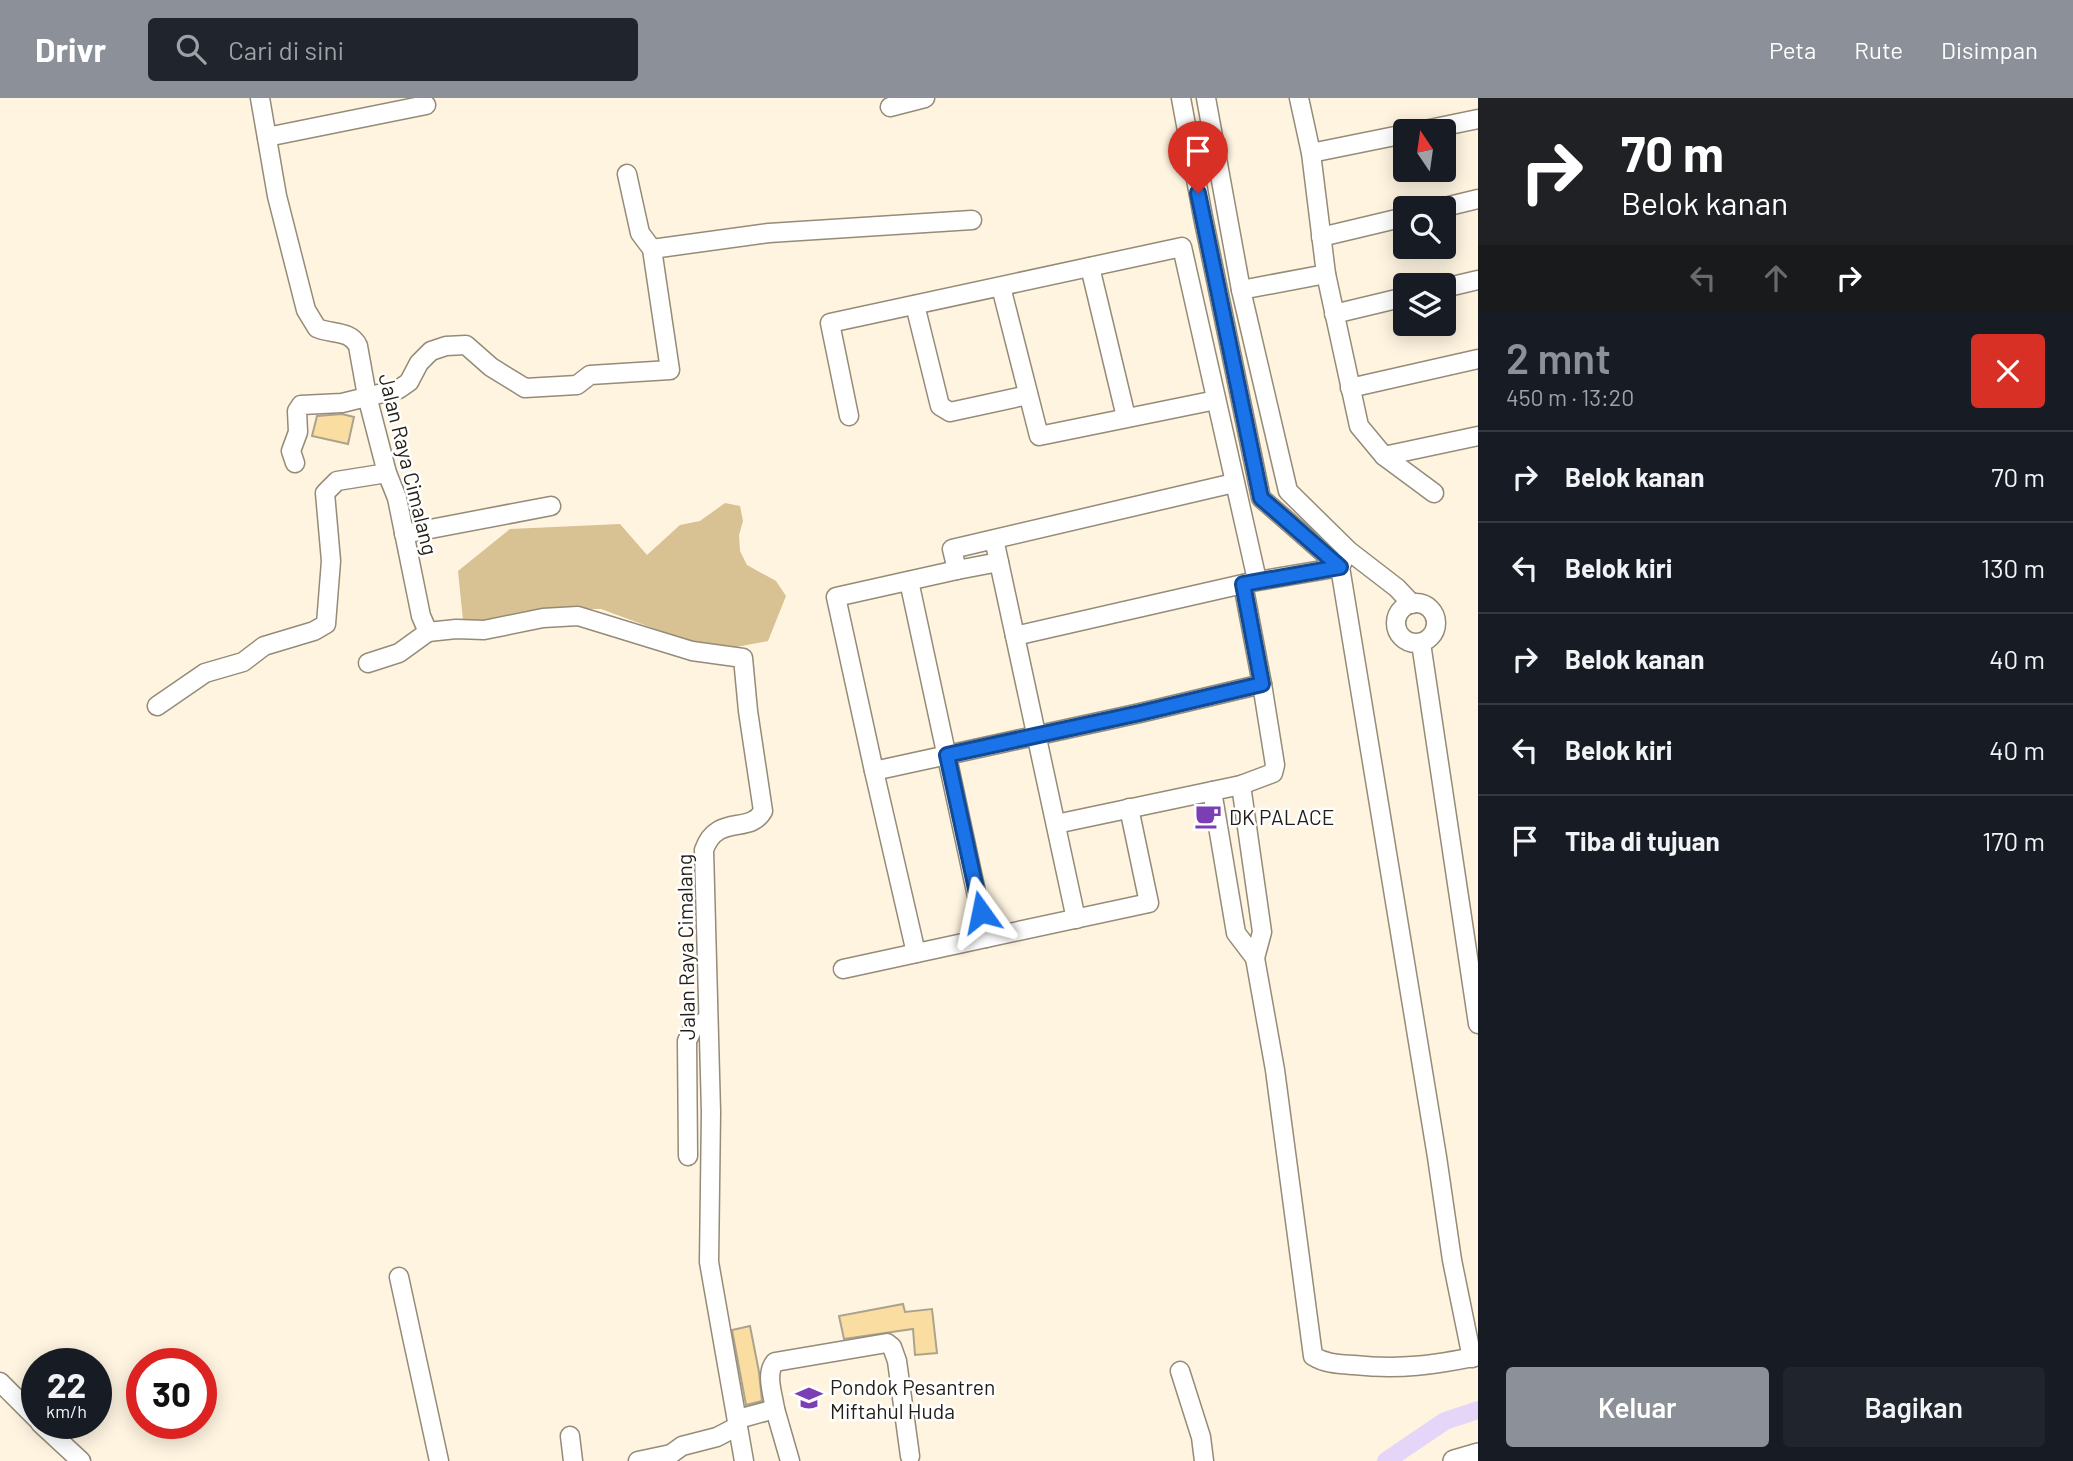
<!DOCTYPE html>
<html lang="id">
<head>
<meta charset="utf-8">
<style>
	:root { --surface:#171b24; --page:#20242c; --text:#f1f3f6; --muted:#9ea1a6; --line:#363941; --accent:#8c9099 }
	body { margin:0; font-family:Barlow,sans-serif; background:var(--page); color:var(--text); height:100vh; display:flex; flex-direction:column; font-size:26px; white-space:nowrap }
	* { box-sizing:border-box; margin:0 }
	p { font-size:23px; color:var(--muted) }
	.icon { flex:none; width:38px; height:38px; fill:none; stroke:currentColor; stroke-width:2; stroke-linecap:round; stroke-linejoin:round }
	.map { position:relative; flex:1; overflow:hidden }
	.drawer { display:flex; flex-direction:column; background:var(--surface); width:595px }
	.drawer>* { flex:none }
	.top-card { background:#202124; color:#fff; overflow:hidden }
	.needle { width:46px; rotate:347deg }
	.controls { position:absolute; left:1393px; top:21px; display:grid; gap:14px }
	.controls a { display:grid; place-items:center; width:63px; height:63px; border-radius:7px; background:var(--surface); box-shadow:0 4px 18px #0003; font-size:35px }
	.speed { position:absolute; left:21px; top:1250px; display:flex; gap:14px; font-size:35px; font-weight:700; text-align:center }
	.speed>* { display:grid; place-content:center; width:91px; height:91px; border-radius:50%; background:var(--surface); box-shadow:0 4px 18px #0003; line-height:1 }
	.speed small { font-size:18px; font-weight:400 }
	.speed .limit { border:10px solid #d22; background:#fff; color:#111 }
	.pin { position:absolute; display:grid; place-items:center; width:60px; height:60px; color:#fff; margin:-72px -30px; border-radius:50% 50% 50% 0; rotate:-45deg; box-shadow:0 0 7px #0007 }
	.pin .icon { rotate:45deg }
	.me { position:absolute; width:77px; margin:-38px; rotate:348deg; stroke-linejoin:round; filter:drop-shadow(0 0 5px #0008) }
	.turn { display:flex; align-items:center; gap:24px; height:147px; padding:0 28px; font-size:32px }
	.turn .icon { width:91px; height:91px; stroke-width:2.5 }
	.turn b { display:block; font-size:49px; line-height:60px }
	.lanes { display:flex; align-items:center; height:66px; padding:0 28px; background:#0003; justify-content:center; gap:35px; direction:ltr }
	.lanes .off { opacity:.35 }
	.round { display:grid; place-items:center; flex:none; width:74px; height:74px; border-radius:7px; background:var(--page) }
	.overview { display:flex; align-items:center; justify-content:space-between; height:119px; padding:0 28px }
	h1 { font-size:42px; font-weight:600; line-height:52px; color:var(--accent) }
	.primary-button { display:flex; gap:14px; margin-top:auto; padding:14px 28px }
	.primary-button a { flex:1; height:80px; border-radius:7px; background:var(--accent); color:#fff; font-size:28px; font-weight:600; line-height:80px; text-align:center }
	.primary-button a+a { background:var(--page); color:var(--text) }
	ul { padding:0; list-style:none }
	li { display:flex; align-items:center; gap:21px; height:91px; padding:0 28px; border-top:2px solid var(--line) }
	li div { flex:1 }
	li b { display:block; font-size:26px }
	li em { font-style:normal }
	header { display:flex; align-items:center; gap:42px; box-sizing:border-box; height:98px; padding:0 35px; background:var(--accent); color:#fff }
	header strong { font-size:33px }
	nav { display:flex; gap:38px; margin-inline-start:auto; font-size:24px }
	.search { width:490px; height:63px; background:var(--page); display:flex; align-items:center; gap:18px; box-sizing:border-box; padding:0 24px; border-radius:7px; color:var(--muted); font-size:26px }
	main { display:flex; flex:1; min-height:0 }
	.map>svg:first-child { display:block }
</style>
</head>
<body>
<header>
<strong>Drivr</strong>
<div class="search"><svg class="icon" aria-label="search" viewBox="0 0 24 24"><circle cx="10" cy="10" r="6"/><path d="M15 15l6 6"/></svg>Cari di sini</div>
<nav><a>Peta</a><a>Rute</a><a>Disimpan</a></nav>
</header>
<main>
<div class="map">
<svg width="1478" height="1363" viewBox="0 0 1478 1363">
	<rect width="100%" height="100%" fill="#fef4e0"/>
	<!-- green -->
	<polygon fill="#d8c192" points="725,405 740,408 743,423 739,437 740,453 747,467 776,483 786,498 768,543 715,553 601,511 552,511 475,530 463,522 458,473 510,431 620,426 647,457 680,427 700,423"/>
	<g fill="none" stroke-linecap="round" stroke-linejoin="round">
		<!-- canal -->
		<polyline stroke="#e5d6f9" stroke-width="18" points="1386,1363 1445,1323 1478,1312"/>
	</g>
	<!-- building -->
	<g fill="#fadda1" stroke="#aca38f" stroke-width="2">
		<polygon points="342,316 354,319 348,346 312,338 317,318"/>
		<polygon points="903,1206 905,1214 932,1211 937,1255 915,1257 913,1231 844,1241 839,1218"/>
		<polygon points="750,1228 759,1274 762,1303 746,1307 732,1232"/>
	</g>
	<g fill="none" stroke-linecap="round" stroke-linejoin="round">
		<!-- minor casing -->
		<g stroke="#948b78" stroke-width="21">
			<g id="minor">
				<path d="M260,0L277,98L306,212L317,230C330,236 351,232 358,248L367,298L387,375L397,400L421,518L428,534L456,531L484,532L543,520L578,518L692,553L743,560L748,613L763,713C750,737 717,715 704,752L711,1014L709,1164L744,1363"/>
				<polyline points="1181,0 1203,119 1261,400 1340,469 1437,1059 1452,1162 1472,1260"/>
				<polyline points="1206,0 1241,192 1288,393 1349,453 1397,490 1412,506"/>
				<polyline points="890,9 925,0"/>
				<polyline points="1420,33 1478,21"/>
				<polyline points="267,39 426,7"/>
				<polyline points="1311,55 1405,36"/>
				<polyline points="1441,110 1478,101"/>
				<polyline points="1321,139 1405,119"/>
				<polyline points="652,151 769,135 972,122"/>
				<polyline points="1090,169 1126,319"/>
				<polyline points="1326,176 1359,328 1384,358 1434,395"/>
				<polyline points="1001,189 1039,338 1216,302"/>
				<polyline points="1444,190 1478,182"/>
				<polyline points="1241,192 1326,176 1311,55 1299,0"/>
				<polyline points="915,207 940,308 950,314 1028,297"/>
				<polyline points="1334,216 1405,199"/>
				<polyline points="1350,290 1478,261"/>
				<polyline points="849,318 830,225 1182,149 1257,482"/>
				<polyline points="1384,358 1478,338"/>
				<polyline points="295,365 291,353 298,334 297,313 301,307 342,305 399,291 409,284 419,265 431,253 446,248 466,247 491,269 525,290 577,287 590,277 670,272 652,151 640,135 627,76"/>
				<polyline points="404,436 551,408"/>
				<polyline points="994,441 999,464 957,472 952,451 1234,385"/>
				<polyline points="999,464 1076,821"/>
				<polyline points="957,472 836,499 874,673 1140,615 1262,586"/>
				<polyline points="909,483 986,840 1149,805 1129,710"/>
				<polyline points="1246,485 1340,469 1343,463"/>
				<circle cx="1416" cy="525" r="20"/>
				<polyline points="1015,538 1243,486 1262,586 1275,667 1273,675 1241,687 1056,726"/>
				<polyline points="1421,545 1478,926"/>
				<polyline points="368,565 399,555 428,534"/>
				<polyline points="157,608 205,575 243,564 264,548 314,533 326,526 331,463 325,395 337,383 387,375"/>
				<polyline points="874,673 916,855"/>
				<polyline points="1212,693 1236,835 1255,860 1262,834 1241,687"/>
				<path d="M1255,860L1275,972L1313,1258C1326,1266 1339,1266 1354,1267C1400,1272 1434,1267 1478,1258"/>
				<polyline points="843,871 986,840"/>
				<polyline points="688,1058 687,943 693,930 707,922"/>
				<polyline points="399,1179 439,1363"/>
				<polyline points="1180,1273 1201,1339 1204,1363"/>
				<polyline points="0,1284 37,1321"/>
				<polyline points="775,1311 790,1363"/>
				<path d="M738,1321L775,1311C773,1296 765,1276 775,1264L887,1245L892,1249L897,1263L910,1358"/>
				<polyline points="40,1325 81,1363"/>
				<polyline points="570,1338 573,1363"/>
				<polyline points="638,1363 671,1356 682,1348 717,1339 738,1328"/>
			</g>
		</g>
		<!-- major casing -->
		<g stroke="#948b78" stroke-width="24">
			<polyline id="major" points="1454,1363 1478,1356"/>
		</g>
		<!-- minor -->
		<use href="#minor" stroke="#fff" stroke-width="18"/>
		<!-- major -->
		<use href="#major" stroke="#fff" stroke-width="21"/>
	</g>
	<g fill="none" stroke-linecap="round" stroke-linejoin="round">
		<!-- route casing -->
		<g stroke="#114b97" stroke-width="18">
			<polyline id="route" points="981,814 947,657 1140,615 1262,586 1243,486 1340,469 1261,400 1198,95"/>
		</g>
		<!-- route -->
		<use href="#route" stroke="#1a73e8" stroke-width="12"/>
	</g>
	<!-- icons -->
	<defs>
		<g id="cafe-bare" transform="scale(2.1)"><path d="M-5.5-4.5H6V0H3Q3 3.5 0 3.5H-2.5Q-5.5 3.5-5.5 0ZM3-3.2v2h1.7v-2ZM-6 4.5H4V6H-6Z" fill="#7b3eb4" stroke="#fff" stroke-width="2.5" paint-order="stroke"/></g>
		<g id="school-bare" transform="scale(2.1)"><path d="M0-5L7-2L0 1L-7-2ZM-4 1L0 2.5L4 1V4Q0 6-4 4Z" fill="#7b3eb4" stroke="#fff" stroke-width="2.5" paint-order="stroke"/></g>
	</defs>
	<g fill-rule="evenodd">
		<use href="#cafe-bare" x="1208" y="718"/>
		<use href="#school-bare" x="809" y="1300"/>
	</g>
	<g text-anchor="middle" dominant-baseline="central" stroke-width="5" stroke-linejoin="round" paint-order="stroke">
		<!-- street labels -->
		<g font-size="21" fill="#221f17" stroke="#fff">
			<text transform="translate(409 366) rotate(76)">Jalan Raya Cimalang</text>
			<text transform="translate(685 849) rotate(-91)">Jalan Raya Cimalang</text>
		</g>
		<!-- poi labels -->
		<g font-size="21" fill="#221f17" stroke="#fff" text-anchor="start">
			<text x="1229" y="718">DK PALACE</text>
			<text x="830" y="1288">Pondok Pesantren<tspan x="830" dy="24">Miftahul Huda</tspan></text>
		</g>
	</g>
</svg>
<div class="controls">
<a><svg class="needle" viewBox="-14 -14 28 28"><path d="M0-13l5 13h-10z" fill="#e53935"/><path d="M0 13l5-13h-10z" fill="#9ea1a6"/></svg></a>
<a><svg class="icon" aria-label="search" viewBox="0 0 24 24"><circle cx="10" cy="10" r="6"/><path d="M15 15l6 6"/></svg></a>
<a><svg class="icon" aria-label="layers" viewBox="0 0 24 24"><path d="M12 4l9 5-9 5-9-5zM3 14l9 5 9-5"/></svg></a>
</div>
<div class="speed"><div>22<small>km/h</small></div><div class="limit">30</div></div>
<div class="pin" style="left:1198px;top:95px;background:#d93025"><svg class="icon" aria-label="arrive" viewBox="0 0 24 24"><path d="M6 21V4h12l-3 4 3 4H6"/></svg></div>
<svg class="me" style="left:981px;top:814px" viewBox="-20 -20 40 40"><path d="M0-17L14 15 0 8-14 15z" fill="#1a73e8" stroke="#fff" stroke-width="4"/></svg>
</div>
<section class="drawer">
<div class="top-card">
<div class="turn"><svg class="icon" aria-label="right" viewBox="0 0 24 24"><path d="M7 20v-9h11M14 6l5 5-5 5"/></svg><div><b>70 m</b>Belok kanan</div></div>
<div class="lanes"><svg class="icon off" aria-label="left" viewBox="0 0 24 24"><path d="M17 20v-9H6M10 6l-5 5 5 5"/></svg><svg class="icon off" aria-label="ahead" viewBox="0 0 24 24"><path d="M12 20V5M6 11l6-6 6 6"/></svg><svg class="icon" aria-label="right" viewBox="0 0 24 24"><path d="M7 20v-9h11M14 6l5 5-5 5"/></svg></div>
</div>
<div class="overview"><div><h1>2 mnt</h1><p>450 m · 13:20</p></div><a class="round" style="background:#d93025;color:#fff"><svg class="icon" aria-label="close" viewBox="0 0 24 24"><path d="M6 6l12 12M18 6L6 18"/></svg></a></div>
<ul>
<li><svg class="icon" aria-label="right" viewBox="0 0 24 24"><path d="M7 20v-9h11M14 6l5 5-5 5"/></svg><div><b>Belok kanan</b></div><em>70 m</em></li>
<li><svg class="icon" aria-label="left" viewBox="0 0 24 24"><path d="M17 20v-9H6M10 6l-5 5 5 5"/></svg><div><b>Belok kiri</b></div><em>130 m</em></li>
<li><svg class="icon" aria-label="right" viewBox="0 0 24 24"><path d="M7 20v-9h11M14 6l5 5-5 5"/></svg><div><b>Belok kanan</b></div><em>40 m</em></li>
<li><svg class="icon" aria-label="left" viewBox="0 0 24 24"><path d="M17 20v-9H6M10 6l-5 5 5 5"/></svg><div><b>Belok kiri</b></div><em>40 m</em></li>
<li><svg class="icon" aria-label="arrive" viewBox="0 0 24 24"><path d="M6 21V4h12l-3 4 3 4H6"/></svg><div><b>Tiba di tujuan</b></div><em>170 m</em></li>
</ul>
<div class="primary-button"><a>Keluar</a><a>Bagikan</a></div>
</section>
</main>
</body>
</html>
